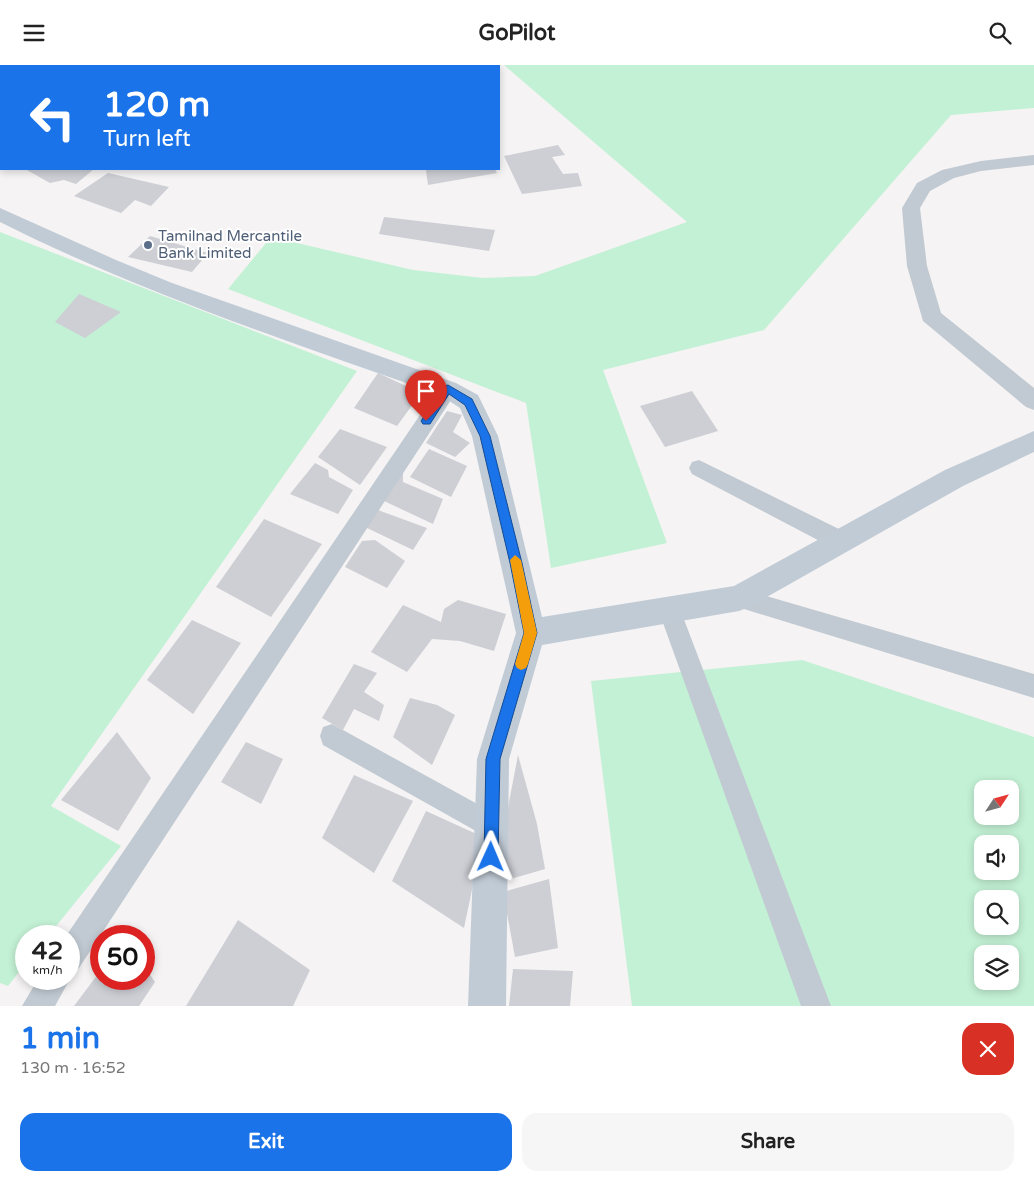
<!DOCTYPE html>
<html lang="en">
<head>
<meta charset="utf-8">
<style>
	:root { --surface:#fff; --page:#f6f6f6; --text:#222; --muted:#767676; --accent:#1a73e8 }
	body { margin:0; font-family:"Varela Round",sans-serif; background:var(--page); color:var(--text); height:100vh; display:flex; flex-direction:column; font-size:19px; white-space:nowrap }
	* { box-sizing:border-box; margin:0 }
	p { font-size:16px; color:var(--muted) }
	.icon { flex:none; width:28px; height:28px; fill:none; stroke:currentColor; stroke-width:2; stroke-linecap:round; stroke-linejoin:round }
	.map { position:relative; height:941px; overflow:hidden }
	.drawer { display:flex; flex-direction:column; background:var(--surface); flex:1 }
	.drawer>* { flex:none }
	.top-card { position:absolute; left:0px; top:0px; width:500px; height:105px; box-shadow:0 2px 8px #0003; background:#1a73e8; color:#fff; overflow:hidden }
	.needle { width:32px; rotate:54deg }
	.controls { position:absolute; left:974px; top:715px; display:grid; gap:10px }
	.controls a { display:grid; place-items:center; width:45px; height:45px; border-radius:10px; background:var(--surface); box-shadow:0 2px 8px #0003; font-size:25px }
	.speed { position:absolute; left:15px; top:860px; display:flex; gap:10px; font-size:25px; font-weight:700; text-align:center }
	.speed>* { display:grid; place-content:center; width:65px; height:65px; border-radius:50%; background:var(--surface); box-shadow:0 2px 8px #0003; line-height:1 }
	.speed small { font-size:12px; font-weight:400 }
	.speed .limit { border:8px solid #d22; background:#fff; color:#111 }
	.pin { position:absolute; display:grid; place-items:center; width:42px; height:42px; color:#fff; margin:-51px -21px; border-radius:50% 50% 50% 0; rotate:-45deg; box-shadow:0 0 5px #0007 }
	.pin .icon { rotate:45deg }
	.me { position:absolute; width:55px; margin:-28px; rotate:1deg; stroke-linejoin:round; filter:drop-shadow(0 0 4px #0008) }
	.turn { display:flex; align-items:center; gap:18px; height:105px; padding:0 20px; font-size:22px }
	.turn .icon { width:65px; height:65px; stroke-width:2.5 }
	.turn b { display:block; font-size:35px; line-height:42px }
	.round { display:grid; place-items:center; flex:none; width:52px; height:52px; border-radius:15px; background:var(--page) }
	.head { display:flex; align-items:center; justify-content:space-between; height:85px; padding:0 20px }
	h1 { font-size:30px; font-weight:700; line-height:38px; color:var(--accent) }
	.action { display:flex; gap:10px; margin-top:auto; padding:10px 20px }
	.action a { flex:1; height:58px; border-radius:15px; background:var(--accent); color:#fff; font-size:20px; font-weight:700; line-height:58px; text-align:center }
	.action a+a { background:var(--page); color:var(--text) }
	header { display:flex; justify-content:space-between; align-items:center; height:65px; padding:0 20px; background:var(--surface); font-size:22px; font-weight:700 }
	.map>svg:first-child { display:block }
</style>
</head>
<body>
<header><svg class="icon" aria-label="menu" viewBox="0 0 24 24"><path d="M4 6h16M4 12h16M4 18h16"/></svg>GoPilot<svg class="icon" aria-label="search" viewBox="0 0 24 24"><circle cx="10" cy="10" r="6"/><path d="M15 15l6 6"/></svg></header>
<div class="map">
<svg width="1034" height="941" viewBox="0 0 1034 941">
	<rect width="100%" height="100%" fill="#f5f3f3"/>
	<!-- education -->
	<polygon fill="#e6e4e5" points="143,0 461,0 462,1 137,1"/>
	<!-- green -->
	<g fill="#c3f1d5" fill-rule="evenodd">
		<polygon points="504,0 1034,0 1034,43 951,50 764,265 603,305 667,478 551,503 526,338 228,224 271,172 413,205 483,213 535,211 687,157"/>
		<polygon points="0,167 357,306 51,741 121,781 48,871 26,871 26,898 8,921 0,918"/>
		<path d="M802,595L1034,672V941H632L591,616ZM982,724H1010V751H982ZM982,779H1010V806H982ZM982,834H1010V861H982ZM982,889H1010V916H982Z"/>
	</g>
	<!-- building -->
	<g fill="#cdcfd5">
		<polygon points="558,80 565,90 552,92 563,109 578,108 582,121 522,129 504,91"/>
		<polygon points="25,104 94,104 76,119 64,115 50,118"/>
		<polygon points="431,104 495,104 497,108 428,120 426,105"/>
		<polygon points="108,108 169,122 151,141 135,135 121,148 74,131"/>
		<polygon points="384,152 495,165 489,186 379,169"/>
		<polygon points="150,171 208,188 192,207 128,192"/>
		<polygon points="79,229 121,247 85,273 55,257"/>
		<polygon points="378,308 421,328 397,361 354,343"/>
		<polygon points="692,326 718,366 665,382 640,341"/>
		<polygon points="447,346 462,350 453,367 470,378 455,392 426,378"/>
		<polygon points="340,364 387,382 360,420 318,392"/>
		<polygon points="429,384 467,401 451,432 410,412"/>
		<polygon points="315,398 328,405 329,412 353,425 338,449 290,429"/>
		<polygon points="403,405 403,417 443,434 433,459 384,436"/>
		<polygon points="375,444 427,463 413,485 365,462"/>
		<polygon points="264,454 322,479 271,552 216,522"/>
		<polygon points="375,475 405,496 387,523 345,502 362,476"/>
		<polygon points="458,535 506,549 494,586 460,576 432,574 407,607 371,587 403,540 441,557 444,544"/>
		<polygon points="192,555 241,578 193,649 147,615"/>
		<polygon points="354,599 377,608 364,627 384,640 379,656 354,644 343,665 322,653"/>
		<polygon points="410,633 437,640 455,650 432,700 393,672"/>
		<polygon points="117,667 151,713 118,766 61,735"/>
		<polygon points="246,677 283,694 261,739 221,717"/>
		<polygon points="518,690 537,759 545,804 507,815 502,774"/>
		<polygon points="354,710 413,736 374,808 322,773"/>
		<polygon points="426,746 483,772 464,863 392,816"/>
		<polygon points="549,814 558,883 515,892 503,827"/>
		<polygon points="238,855 310,905 293,941 186,941"/>
		<polygon points="144,901 155,917 139,941 74,941 101,905 101,914 144,914"/>
		<polygon points="513,904 573,906 570,941 509,941"/>
	</g>
	<g fill="none" stroke-linecap="round" stroke-linejoin="round">
		<!-- minor -->
		<g fill="#c1cad2" fill-rule="evenodd">
			<polygon points="448,317 455,319 457,324 455,329 79,903 69,907 69,871 66,871 441,319"/>
			<polygon points="699,395 849,469 852,476 849,483 841,485 833,483 692,409 689,403 692,397"/>
			<polygon points="739,523 1034,609 1034,633 731,540 728,533 731,526"/>
			<polygon points="669,534 677,537 680,544 831,941 801,941 658,544 661,537"/>
			<polygon points="332,659 501,752 505,761 501,770 492,774 483,770 323,680 320,671 323,662"/>
			<polygon points="69,912 70,914 55,941 22,941 38,914 69,914"/>
		</g>
		<!-- tertiary -->
		<polygon fill="#c1cad2" fill-rule="evenodd" points="1034,90 1034,100 981,106 954,113 930,126 920,143 927,201 941,248 1034,323 1034,345 1026,342 923,256 907,201 902,143 917,118 942,105 981,96"/>
		<!-- secondary -->
		<path fill="#c1cbd6" fill-rule="evenodd" d="M0,143L116,195L172,218L456,318L478,330L498,371L542,552L734,521L945,405L1034,366V387L963,421L749,542L739,546L542,580L509,694L506,941H468L477,694L516,568L472,371L460,343L440,330C291,277 141,228 0,157Z"/>
	</g>
	<!-- route -->
	<polygon fill="#1a73e8" stroke="#114b97" points="448,320 472,334 490,371 522,498 537,568 500,694 498,792 496,797 491,799 486,797 484,792 486,694 524,568 510,498 480,371 465,340 449,329 430,359 423,359 421,356 444,321"/>
	<!-- slow -->
	<polygon fill="#f59e0b" points="515,490 521,495 537,568 528,599 526,603 521,605 517,603 515,599 524,568 510,495"/>
	<!-- markers -->
	<circle fill="#5c6f8a" stroke="#fff" stroke-width="2" cx="148" cy="180" r="5"/>
	<g text-anchor="middle" dominant-baseline="central" stroke-width="4" stroke-linejoin="round" paint-order="stroke">
		<!-- far-service labels -->
		<g font-size="15" fill="#4e5e75" stroke="#fff" text-anchor="start">
			<text x="158" y="171">Tamilnad Mercantile<tspan x="158" dy="17">Bank Limited</tspan></text>
		</g>
	</g>
</svg>
<div class="controls">
<a><svg class="needle" viewBox="-14 -14 28 28"><path d="M0-13l5 13h-10z" fill="#e53935"/><path d="M0 13l5-13h-10z" fill="#767676"/></svg></a>
<a><svg class="icon" aria-label="sound" viewBox="0 0 24 24"><path d="M4 9h4l5-4v14l-5-4H4zM17 9q2 3 0 6"/></svg></a>
<a><svg class="icon" aria-label="search" viewBox="0 0 24 24"><circle cx="10" cy="10" r="6"/><path d="M15 15l6 6"/></svg></a>
<a><svg class="icon" aria-label="layers" viewBox="0 0 24 24"><path d="M12 4l9 5-9 5-9-5zM3 14l9 5 9-5"/></svg></a>
</div>
<div class="speed"><div>42<small>km/h</small></div><div class="limit">50</div></div>
<div class="pin" style="left:426px;top:356px;background:#d93025"><svg class="icon" aria-label="arrive" viewBox="0 0 24 24"><path d="M6 21V4h12l-3 4 3 4H6"/></svg></div>
<svg class="me" style="left:491px;top:792px" viewBox="-20 -20 40 40"><path d="M0-17L14 15 0 8-14 15z" fill="#1a73e8" stroke="#fff" stroke-width="4"/></svg>
<div class="top-card">
<div class="turn"><svg class="icon" aria-label="left" viewBox="0 0 24 24"><path d="M17 20v-9H6M10 6l-5 5 5 5"/></svg><div><b>120 m</b>Turn left</div></div>
</div>
</div>
<section class="drawer">
<div class="head"><div><h1>1 min</h1><p>130 m · 16:52</p></div><a class="round" style="background:#d93025;color:#fff"><svg class="icon" aria-label="close" viewBox="0 0 24 24"><path d="M6 6l12 12M18 6L6 18"/></svg></a></div>
<div class="action"><a>Exit</a><a>Share</a></div>
</section>
</body>
</html>
